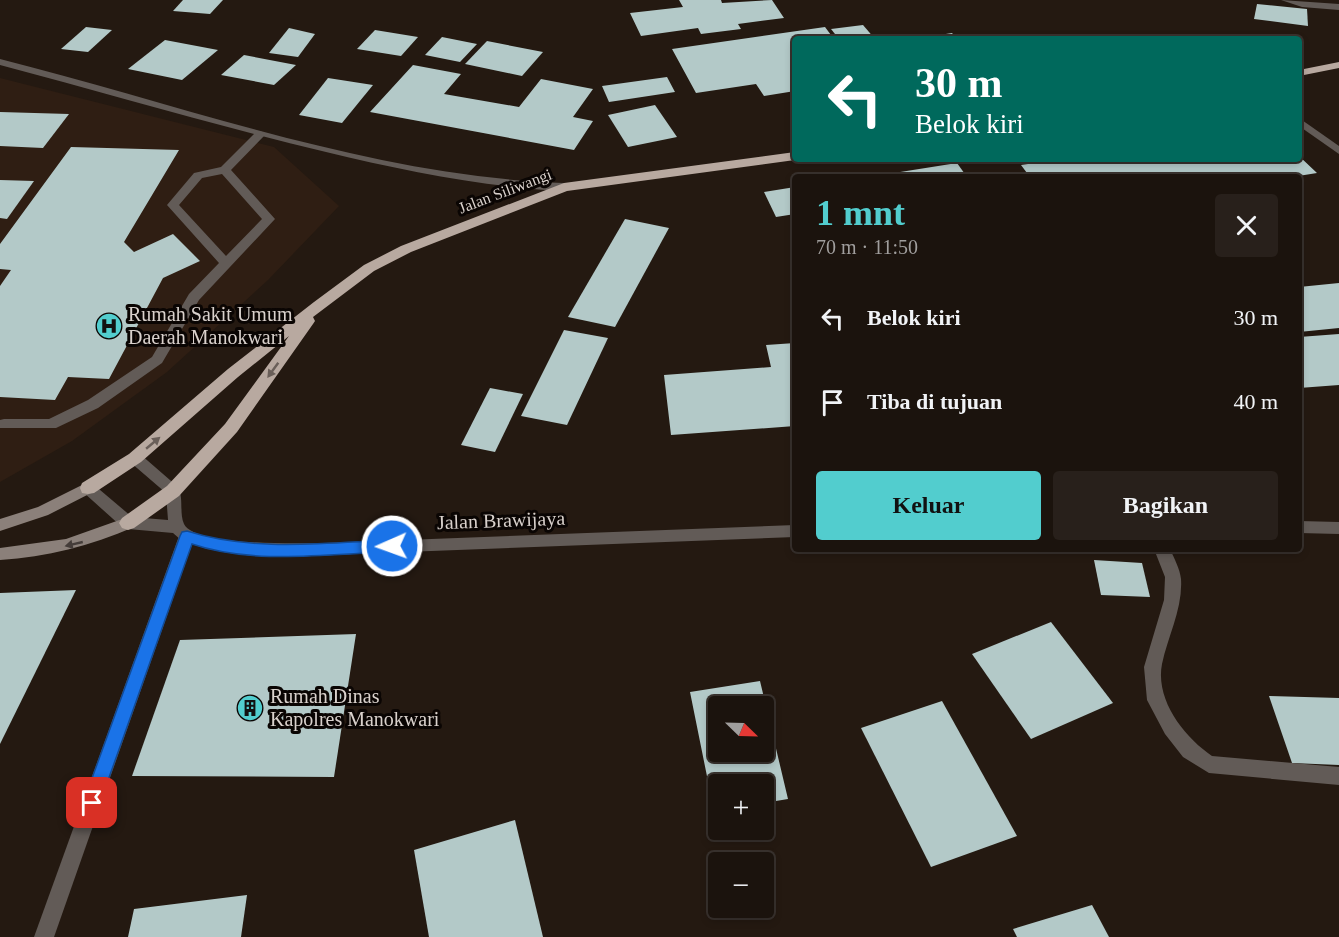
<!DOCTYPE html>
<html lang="id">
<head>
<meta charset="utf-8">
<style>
	:root { --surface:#1b130d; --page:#28201b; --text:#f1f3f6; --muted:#a09e9d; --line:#39322e; --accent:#52cdce }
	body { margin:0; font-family:"Times New Roman",serif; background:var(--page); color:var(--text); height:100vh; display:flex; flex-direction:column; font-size:22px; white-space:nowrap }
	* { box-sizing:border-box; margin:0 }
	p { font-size:20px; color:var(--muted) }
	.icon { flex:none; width:33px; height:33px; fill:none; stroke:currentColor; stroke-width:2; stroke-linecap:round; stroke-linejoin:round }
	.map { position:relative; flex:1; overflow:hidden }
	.sheet { position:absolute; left:792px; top:174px; width:510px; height:378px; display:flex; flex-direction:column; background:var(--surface); border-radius:6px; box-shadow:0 3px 9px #0003,0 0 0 2px var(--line) }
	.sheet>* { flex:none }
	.hud { position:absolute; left:792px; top:36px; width:510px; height:126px; border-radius:6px; box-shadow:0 3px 9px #0003,0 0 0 2px var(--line); background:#00695c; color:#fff; overflow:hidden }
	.needle { width:39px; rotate:113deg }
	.controls { position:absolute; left:708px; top:696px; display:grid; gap:12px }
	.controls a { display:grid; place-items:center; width:66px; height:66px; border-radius:6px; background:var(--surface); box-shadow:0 3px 9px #0003,0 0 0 2px var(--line); font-size:30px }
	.pin { position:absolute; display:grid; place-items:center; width:51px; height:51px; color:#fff; margin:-26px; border-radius:12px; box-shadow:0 3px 9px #0006 }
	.me { position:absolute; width:66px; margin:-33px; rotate:268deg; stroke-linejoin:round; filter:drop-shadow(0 0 4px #0008) }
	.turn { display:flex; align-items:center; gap:21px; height:126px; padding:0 24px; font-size:27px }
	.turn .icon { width:78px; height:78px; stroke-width:2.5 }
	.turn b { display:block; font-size:42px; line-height:51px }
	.round { display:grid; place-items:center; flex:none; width:63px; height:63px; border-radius:6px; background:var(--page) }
	.headline { display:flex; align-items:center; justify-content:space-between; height:102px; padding:0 24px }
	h1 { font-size:36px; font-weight:600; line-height:45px; color:var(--accent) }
	.cta { display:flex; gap:12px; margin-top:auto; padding:12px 24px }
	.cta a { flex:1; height:69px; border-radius:6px; background:var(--accent); color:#111; font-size:24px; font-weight:600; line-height:69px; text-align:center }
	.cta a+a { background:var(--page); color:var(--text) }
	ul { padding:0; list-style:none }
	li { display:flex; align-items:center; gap:18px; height:84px; padding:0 24px }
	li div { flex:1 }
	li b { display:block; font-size:22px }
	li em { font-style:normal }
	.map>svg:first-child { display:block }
</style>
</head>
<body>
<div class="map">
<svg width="1339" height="937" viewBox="0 0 1339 937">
	<rect width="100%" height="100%" fill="#241911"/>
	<!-- built -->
	<polygon fill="#2f1e13" points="0,78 274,147 339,206 268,280 167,372 72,441 0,482"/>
	<!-- building -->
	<g fill="#b3c9c8" fill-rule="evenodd">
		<polygon points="183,0 223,0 210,14 173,11"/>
		<polygon points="679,0 721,0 722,3 772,0 784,18 738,24 741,29 701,34 698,28 641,36 630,13 683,7"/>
		<polygon points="1257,4 1307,9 1308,26 1254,19"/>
		<polygon points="863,25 875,39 839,39 831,29"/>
		<polygon points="86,27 112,30 88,52 61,49"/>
		<polygon points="825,27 834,39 795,39 795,91 764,96 756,84 696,93 672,49"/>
		<polygon points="289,28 315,34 298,57 269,53"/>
		<polygon points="375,30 418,37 401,56 357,49"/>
		<polygon points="952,33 957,39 921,39 921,38"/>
		<polygon points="442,37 477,44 460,62 425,55"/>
		<polygon points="165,40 218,50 182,80 128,69"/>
		<polygon points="487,41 543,52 522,76 465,64"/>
		<polygon points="244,55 296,65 274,85 221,75"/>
		<polygon points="413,65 461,74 444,94 519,107 541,79 593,89 573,117 593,121 574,150 370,112"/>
		<polygon points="667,77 675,92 609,102 602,86"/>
		<polygon points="328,78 373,85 342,123 299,115"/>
		<polygon points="655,105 677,137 628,147 608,115"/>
		<polygon points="0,112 69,114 43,148 0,146"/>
		<polygon points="71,147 179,150 124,242 134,252 173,234 200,261 163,278 109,379 68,377 55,400 0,397 0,286 11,270 0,269 0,244"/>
		<polygon points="1299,156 1317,173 1292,177 1030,177 1021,165 1063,159 1299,159"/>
		<polygon points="957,163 967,177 875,177 875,176"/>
		<polygon points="0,180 34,181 7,219 0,218"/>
		<polygon points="795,187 795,214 776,217 764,192"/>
		<polygon points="625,219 669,228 615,327 568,317"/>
		<polygon points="1339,283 1339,328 1299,332 1299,287"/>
		<polygon points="564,330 608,338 567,425 521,416"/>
		<polygon points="1339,334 1339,385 1299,388 1299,337"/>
		<polygon points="795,343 795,426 671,435 664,375 771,367 766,345"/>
		<polygon points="490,388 523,394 495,452 461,445"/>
		<polygon points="1094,560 1142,563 1150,597 1101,595"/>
		<polygon points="76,590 0,744 0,593"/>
		<polygon points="1051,622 1113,703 1031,739 972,654"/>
		<polygon points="356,634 334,777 132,776 180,640"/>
		<path d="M760,681L788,799L764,803V784H718V810L714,811L690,692ZM718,706H764V752H718Z"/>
		<polygon points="1269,696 1339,698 1339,765 1292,763"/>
		<polygon points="942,701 1017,836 931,867 861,728"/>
		<polygon points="515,820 543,937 429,937 414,850"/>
		<polygon points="247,895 241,937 128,937 134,909"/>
		<polygon points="1092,905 1109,937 1017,937 1013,929"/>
	</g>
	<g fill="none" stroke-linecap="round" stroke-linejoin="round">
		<!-- service -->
		<g fill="#625b57" fill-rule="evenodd">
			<polygon points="1281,0 1339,4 1339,10 1302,7"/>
			<path d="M260,131L266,134L264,136L231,170L275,219L199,300L162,363L98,408L56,428H0V420L4,419H49L88,400L152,357L189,294L219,263L167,205L194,173L221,167L256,132ZM222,174L262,219L226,256L179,205L202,178Z"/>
			<path d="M1154,549H1170C1174,558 1180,569 1181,579C1183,608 1168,636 1162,664C1155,700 1184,737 1212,756L1339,767V785L1209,773L1183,757L1165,734L1147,700L1144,667L1164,600L1165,577Z"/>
		</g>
		<!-- minor -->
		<g fill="#625b57" fill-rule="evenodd">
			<path d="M0,59C183,105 375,177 564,183L570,187L564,191C483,187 405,171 326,152C217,126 109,94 0,65Z"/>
			<polygon points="1299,118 1339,146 1339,154 1299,126"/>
			<polygon points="187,530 193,532 195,536 54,937 34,937 179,536 181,532"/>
		</g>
		<!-- tertiary -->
		<g fill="#625b57" fill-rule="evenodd">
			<path d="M135,452L140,454L178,487C184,498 179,513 184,524C195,547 302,543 326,543L795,525V537L326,555L275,556L207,549L181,540L173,533L128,529L122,527L83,492L80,488L83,484H93L132,517L168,520L166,493L130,462L128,458L130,454Z"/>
			<polygon points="1299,521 1339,522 1339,534 1299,533"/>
		</g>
		<!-- secondary -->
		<g fill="#8b807a" fill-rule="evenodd">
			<polygon points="88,482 93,484 96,488 93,492 48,515 0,531 0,519 38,507"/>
			<path d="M128,517L134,519L136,523L134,527C90,546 47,557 0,560V548L66,539Z"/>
		</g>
		<!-- trunk -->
		<g fill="#b8a9a0" fill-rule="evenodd">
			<polygon points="1339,62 1339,68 1299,76 1299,70"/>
			<polygon points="795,152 795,159 798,159 795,160 567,191 411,252 374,271 313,317 315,321 313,324 237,432 179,496 134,528 128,530 122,528 119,523 122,518 167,486 225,424 289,336 238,377 141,462 94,493 88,494 82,493 80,488 82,483 129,454 228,369 314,302 364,265 401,246 564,183"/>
		</g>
	</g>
	<!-- one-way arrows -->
	<defs><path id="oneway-solid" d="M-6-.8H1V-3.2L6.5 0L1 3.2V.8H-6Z" transform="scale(1.5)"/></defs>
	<g fill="#6a5f59">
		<use href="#oneway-solid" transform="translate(273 370) rotate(126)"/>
		<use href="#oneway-solid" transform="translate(153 443) rotate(-40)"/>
	</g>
	<use fill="#443c39" href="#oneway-solid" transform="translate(74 544) rotate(167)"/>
	<!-- route -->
	<path fill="#1a73e8" stroke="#114b97" stroke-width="1.5" d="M187,531C253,552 324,543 392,540L397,542L399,546L397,550L392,552C327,554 254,565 192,544L100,803L98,809L92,812L86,809L83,803L180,536L182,532Z"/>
	<!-- icons -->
	<defs>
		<g id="hospital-disc" transform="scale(1.35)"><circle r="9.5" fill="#52cdce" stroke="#0a0503"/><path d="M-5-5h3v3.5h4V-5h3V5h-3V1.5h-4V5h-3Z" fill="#111"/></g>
		<g id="building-disc" transform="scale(1.35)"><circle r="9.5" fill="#52cdce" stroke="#0a0503"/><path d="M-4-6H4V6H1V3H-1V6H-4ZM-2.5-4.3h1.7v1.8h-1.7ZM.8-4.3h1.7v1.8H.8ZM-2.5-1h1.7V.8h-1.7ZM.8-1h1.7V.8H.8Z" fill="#111"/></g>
	</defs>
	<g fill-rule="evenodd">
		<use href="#hospital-disc" x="109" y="326"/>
		<use href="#building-disc" x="250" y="708"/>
	</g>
	<g text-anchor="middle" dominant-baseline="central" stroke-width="6" stroke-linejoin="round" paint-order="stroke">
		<!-- far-street labels -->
		<g font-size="16" fill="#d9d1cc" stroke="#0a0503">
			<text transform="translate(505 191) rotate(-21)">Jalan Siliwangi</text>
		</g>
		<!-- poi labels -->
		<g font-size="20" fill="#d9d1cc" stroke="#0a0503" text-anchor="start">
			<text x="128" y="314">Rumah Sakit Umum<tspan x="128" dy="23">Daerah Manokwari</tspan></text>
			<text x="270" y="696">Rumah Dinas<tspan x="270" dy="23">Kapolres Manokwari</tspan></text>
		</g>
		<!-- street labels -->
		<g font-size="20" fill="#d9d1cc" stroke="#0a0503">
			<text transform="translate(501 520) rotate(-2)">Jalan Brawijaya</text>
		</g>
	</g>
</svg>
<div class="controls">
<a><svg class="needle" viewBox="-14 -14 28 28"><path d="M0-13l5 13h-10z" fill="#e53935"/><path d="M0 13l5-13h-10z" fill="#a09e9d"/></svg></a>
<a>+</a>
<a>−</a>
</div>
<div class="pin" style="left:92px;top:803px;background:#d93025"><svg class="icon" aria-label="arrive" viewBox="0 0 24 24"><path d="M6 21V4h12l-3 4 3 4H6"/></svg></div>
<svg class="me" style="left:392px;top:546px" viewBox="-20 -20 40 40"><circle r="17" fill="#1a73e8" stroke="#fff" stroke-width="3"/><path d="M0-11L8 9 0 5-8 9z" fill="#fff"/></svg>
<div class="hud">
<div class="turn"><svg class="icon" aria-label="left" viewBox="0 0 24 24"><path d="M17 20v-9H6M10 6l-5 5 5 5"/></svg><div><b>30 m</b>Belok kiri</div></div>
</div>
<section class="sheet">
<div class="headline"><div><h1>1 mnt</h1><p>70 m · 11:50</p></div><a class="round"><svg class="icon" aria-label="close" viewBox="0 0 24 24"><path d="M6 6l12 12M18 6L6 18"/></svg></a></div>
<ul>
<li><svg class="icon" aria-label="left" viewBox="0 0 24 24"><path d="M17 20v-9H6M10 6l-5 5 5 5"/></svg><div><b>Belok kiri</b></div><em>30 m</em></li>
<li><svg class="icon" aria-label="arrive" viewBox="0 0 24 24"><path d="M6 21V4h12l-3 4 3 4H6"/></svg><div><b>Tiba di tujuan</b></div><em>40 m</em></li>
</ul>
<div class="cta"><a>Keluar</a><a>Bagikan</a></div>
</section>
</div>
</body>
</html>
